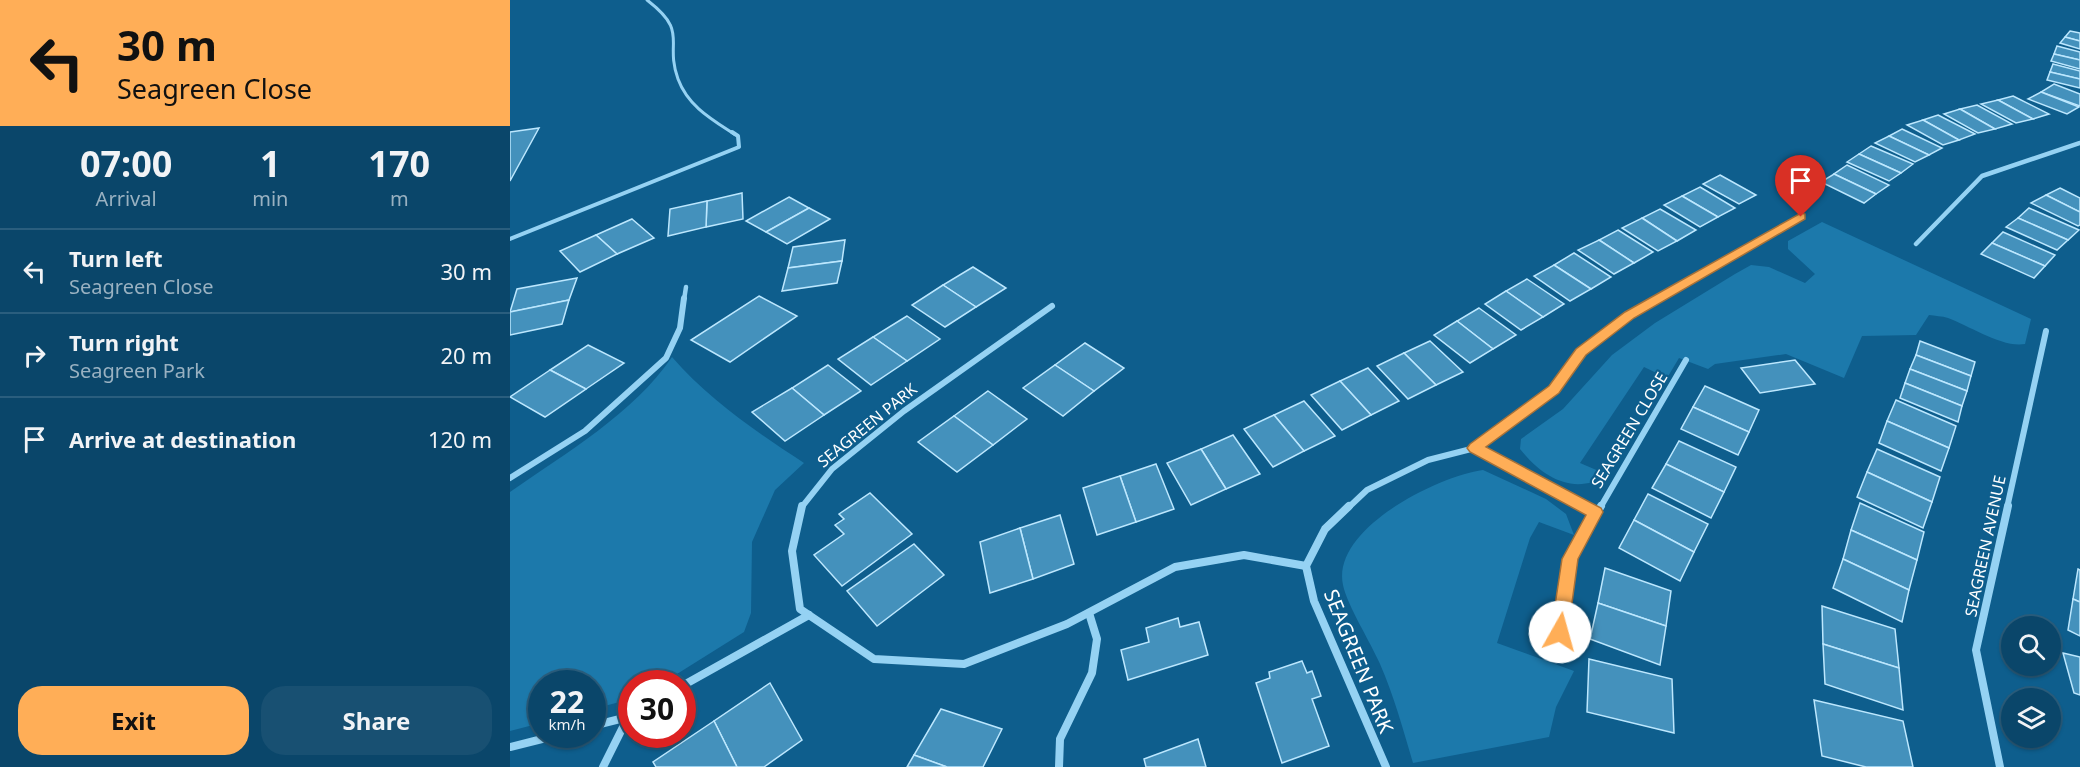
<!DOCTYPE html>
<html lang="en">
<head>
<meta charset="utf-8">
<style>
	:root { --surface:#0a466a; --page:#185072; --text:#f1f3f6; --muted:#99b1c1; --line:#2a5e7e; --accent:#ffae57 }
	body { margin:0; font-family:"Noto Sans",sans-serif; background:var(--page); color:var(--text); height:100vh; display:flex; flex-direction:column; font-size:22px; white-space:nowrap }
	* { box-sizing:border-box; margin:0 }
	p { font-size:20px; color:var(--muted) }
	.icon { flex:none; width:33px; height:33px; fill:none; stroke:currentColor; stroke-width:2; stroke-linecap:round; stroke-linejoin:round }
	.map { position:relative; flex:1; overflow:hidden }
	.sheet { display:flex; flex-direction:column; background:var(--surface); width:510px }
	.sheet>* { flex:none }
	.guide { background:#ffae57; color:#111; overflow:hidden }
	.tools { position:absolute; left:1491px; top:616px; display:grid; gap:12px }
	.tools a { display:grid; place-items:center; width:60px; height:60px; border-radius:50%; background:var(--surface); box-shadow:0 2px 4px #0004,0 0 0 2px var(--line); font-size:30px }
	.speed { position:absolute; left:18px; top:670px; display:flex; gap:12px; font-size:30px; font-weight:700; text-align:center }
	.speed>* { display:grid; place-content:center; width:78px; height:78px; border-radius:50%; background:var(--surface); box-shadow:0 2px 4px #0004,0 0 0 2px var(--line); line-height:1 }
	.speed small { font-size:15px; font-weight:400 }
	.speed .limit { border:9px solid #d22; background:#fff; color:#111 }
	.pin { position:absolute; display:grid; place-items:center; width:51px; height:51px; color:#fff; margin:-62px -26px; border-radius:50% 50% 50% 0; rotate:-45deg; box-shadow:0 0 6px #0007 }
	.pin .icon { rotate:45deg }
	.me { position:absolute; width:66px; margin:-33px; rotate:7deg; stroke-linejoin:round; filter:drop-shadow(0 0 4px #0008) }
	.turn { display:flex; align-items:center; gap:21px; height:126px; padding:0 18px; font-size:27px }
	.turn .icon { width:78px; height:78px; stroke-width:2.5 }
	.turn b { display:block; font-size:42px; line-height:51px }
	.eta { display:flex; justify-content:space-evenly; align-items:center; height:102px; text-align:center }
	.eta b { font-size:36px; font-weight:700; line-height:42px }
	.action { display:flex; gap:12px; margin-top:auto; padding:12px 18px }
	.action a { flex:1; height:69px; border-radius:24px; background:var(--accent); color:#111; font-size:24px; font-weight:700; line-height:69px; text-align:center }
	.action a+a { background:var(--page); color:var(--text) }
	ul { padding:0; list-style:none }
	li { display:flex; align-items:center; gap:18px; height:84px; padding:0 18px; border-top:2px solid var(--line) }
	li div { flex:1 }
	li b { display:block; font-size:22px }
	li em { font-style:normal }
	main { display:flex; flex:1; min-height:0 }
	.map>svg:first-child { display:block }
</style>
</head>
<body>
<main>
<section class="sheet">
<div class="guide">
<div class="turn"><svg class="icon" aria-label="left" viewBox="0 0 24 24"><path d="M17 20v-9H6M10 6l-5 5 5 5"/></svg><div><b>30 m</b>Seagreen Close</div></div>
</div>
<div class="eta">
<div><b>07:00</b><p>Arrival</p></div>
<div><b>1</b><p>min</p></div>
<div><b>170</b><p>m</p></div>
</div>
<ul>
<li><svg class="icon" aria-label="left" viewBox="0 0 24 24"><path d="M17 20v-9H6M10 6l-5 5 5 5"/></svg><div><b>Turn left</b><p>Seagreen Close</p></div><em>30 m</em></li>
<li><svg class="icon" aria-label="right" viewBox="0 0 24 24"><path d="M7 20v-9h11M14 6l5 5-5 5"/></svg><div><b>Turn right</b><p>Seagreen Park</p></div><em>20 m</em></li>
<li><svg class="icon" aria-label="arrive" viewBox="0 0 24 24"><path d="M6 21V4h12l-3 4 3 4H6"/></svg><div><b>Arrive at destination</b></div><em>120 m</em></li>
</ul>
<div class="action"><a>Exit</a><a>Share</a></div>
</section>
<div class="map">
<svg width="1570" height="767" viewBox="0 0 1570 767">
	<rect width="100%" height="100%" fill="#0e5e8d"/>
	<!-- green -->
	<g fill="#1c79ab">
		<path d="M1312,222L1521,319L1515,344C1492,348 1460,326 1438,318C1432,316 1425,316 1419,315L1406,335L1352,336L1334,378L1276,354L1205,364L1198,369L1169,358L1157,378L1134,367L1070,463L1098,475C1064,496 1033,478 1010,449L1011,439L1053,409L1102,355L1145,323L1225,274L1241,265L1259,267L1295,283L1305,274L1278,249V241Z"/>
		<path d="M162,357C198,399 248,433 294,463L265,490L242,542L241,613L234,632L151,684H122L121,699L83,709L82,684H32L31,723L0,731V492C56,453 124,413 162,357Z"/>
		<path d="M973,470L1036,499L1056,514L1064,535L1029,522L1020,538L987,643L1064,671L1046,707L1039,737L903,763C893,729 884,696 870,664C861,643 837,605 833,585C821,529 928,476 973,470Z"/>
	</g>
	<!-- building -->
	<g fill="#4491bc" stroke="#bce7fe" stroke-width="1.5">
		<polygon points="1560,31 1570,33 1570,41 1555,37"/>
		<polygon points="1555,37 1570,41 1570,49 1550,43"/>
		<polygon points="1547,46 1570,52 1570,60 1544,54"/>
		<polygon points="1544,54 1570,60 1570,69 1541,61"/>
		<polygon points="1543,64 1570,71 1570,79 1540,72"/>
		<polygon points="1540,72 1570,79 1570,88 1537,80"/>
		<polygon points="1544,84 1570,94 1570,106 1531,92"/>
		<polygon points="1531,92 1569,107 1557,114 1518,99"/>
		<polygon points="1503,96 1539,114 1523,119 1488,100"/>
		<polygon points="1488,100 1523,119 1506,123 1471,104"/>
		<polygon points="1467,105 1502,124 1485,129 1450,109"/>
		<polygon points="1450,109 1485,129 1468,133 1434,114"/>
		<polygon points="1428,115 1465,134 1449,140 1413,120"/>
		<polygon points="1413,120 1449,140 1433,145 1397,125"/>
		<polygon points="29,128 0,181 0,132"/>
		<polygon points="1392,129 1432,148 1419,155 1379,136"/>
		<polygon points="1379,136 1419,155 1405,162 1365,143"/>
		<polygon points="1361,146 1403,164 1391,173 1349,154"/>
		<polygon points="1349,154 1391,173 1379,181 1337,162"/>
		<polygon points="1337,165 1379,185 1366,194 1324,174"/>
		<polygon points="1324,174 1366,194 1354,203 1311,182"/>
		<polygon points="1210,175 1246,195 1229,204 1193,184"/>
		<polygon points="1190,187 1225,208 1208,217 1172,196"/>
		<polygon points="1550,188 1570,198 1570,212 1536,195"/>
		<polygon points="232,193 233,219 196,227 197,201"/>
		<polygon points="1536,195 1570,212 1570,225 1568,226 1521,203"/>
		<polygon points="1172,196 1208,217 1190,227 1154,205"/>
		<polygon points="279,197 299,208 256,232 236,221"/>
		<polygon points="197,201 196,227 158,236 160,209"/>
		<polygon points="299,208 320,219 277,244 256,232"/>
		<polygon points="1519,208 1569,230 1558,240 1508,218"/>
		<polygon points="1150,209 1186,230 1167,241 1132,218"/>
		<polygon points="1132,218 1167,241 1148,251 1112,228"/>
		<polygon points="1508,218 1558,240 1547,250 1496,227"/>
		<polygon points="122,219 144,238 107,254 86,235"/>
		<polygon points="1108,230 1143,252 1124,263 1089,240"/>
		<polygon points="1493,232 1545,255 1535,266 1482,243"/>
		<polygon points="86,235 107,254 70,272 50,251"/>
		<polygon points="335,240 332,261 278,268 283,247"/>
		<polygon points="1089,240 1124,263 1104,274 1068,250"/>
		<polygon points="1482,243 1535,266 1524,278 1471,254"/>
		<polygon points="1064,253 1101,277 1081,289 1044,265"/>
		<polygon points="332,261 327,283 272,291 278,268"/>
		<polygon points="1044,265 1081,289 1060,301 1024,276"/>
		<polygon points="463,267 496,288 466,307 433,285"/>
		<polygon points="67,278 59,300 0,312 7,289"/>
		<polygon points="1017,279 1054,304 1033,317 996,291"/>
		<polygon points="433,285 466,307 435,327 402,305"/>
		<polygon points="996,291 1033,317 1011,330 975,304"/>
		<polygon points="249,296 287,316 220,362 181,340"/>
		<polygon points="59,300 52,324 0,335 0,312"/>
		<polygon points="969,308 1006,335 983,349 947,321"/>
		<polygon points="397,316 430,339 397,361 363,337"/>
		<polygon points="947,321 983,349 960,363 924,335"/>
		<polygon points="363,337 397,361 361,385 328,359"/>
		<polygon points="920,341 953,372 926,385 894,353"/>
		<polygon points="1410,341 1465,362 1461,376 1406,355"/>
		<polygon points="575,343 614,368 584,391 545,365"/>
		<polygon points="78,345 114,363 76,389 40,370"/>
		<polygon points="894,353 926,385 898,399 867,366"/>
		<polygon points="1406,355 1461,376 1457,391 1400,369"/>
		<polygon points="1285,360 1305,384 1250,393 1231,368"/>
		<polygon points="318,365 351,391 314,415 282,388"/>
		<polygon points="545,365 584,391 553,416 513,388"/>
		<polygon points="858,368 889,401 861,415 830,381"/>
		<polygon points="1400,369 1457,391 1452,406 1395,383"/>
		<polygon points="40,370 76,389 35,417 0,397"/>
		<polygon points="830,381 861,415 832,430 801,395"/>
		<polygon points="1395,383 1452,406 1448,422 1390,398"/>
		<polygon points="1195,386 1249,410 1239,432 1183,407"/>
		<polygon points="282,388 314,415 275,441 242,412"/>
		<polygon points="478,391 517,419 483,445 444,416"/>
		<polygon points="1386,400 1446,426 1439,448 1377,421"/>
		<polygon points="794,401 825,436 794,451 764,415"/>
		<polygon points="1183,407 1239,432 1228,455 1171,429"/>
		<polygon points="764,415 794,451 763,467 734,429"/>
		<polygon points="444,416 483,445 447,472 408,442"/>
		<polygon points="1377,421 1439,448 1431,471 1369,443"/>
		<polygon points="723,435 750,474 716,489 691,449"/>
		<polygon points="1169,441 1226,467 1214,492 1156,464"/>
		<polygon points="691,449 716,489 681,505 657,463"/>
		<polygon points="1367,449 1430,477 1422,502 1357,472"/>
		<polygon points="646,464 664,509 626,522 610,476"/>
		<polygon points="1156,464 1214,492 1201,518 1142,488"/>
		<polygon points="1357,472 1422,502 1413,528 1347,497"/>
		<polygon points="610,476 626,522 587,535 573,488"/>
		<polygon points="360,493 402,534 332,586 304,555 334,534 325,525 334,519 329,514"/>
		<polygon points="1138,494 1198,524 1184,552 1124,520"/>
		<polygon points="1350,503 1414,532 1407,560 1341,530"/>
		<polygon points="550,515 564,564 523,579 510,528"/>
		<polygon points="1124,520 1184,552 1170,581 1109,548"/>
		<polygon points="510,528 523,579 480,593 470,542"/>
		<polygon points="1341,530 1407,560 1399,590 1333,559"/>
		<polygon points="404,544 434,575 367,626 337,591"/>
		<polygon points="1333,559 1399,590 1392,622 1323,588"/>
		<polygon points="1095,568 1161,591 1156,626 1088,603"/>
		<polygon points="1568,569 1570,570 1570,602 1563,599"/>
		<polygon points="1563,599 1570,602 1570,636 1558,630"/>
		<polygon points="1088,603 1156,626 1150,665 1080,639"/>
		<polygon points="1312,606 1385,629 1389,668 1313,644"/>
		<polygon points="668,618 670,627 689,622 698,655 618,680 611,650 639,642 636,628"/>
		<polygon points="1313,644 1389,668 1393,710 1315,684"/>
		<polygon points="1553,653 1570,657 1570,695 1564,693"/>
		<polygon points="1079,659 1162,679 1164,733 1077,712"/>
		<polygon points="792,661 797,673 802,671 811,696 802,699 819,746 772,763 746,683 760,678 759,672"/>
		<polygon points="260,683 292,740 254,767 227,767 204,721"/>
		<polygon points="1304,700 1393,721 1403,767 1356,767 1312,756"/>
		<polygon points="431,709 492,729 473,767 437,767 404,755"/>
		<polygon points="204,721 227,767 146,767 143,762"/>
		<polygon points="688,739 696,767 636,767 634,759"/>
		<polygon points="404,755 437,767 397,767"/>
	</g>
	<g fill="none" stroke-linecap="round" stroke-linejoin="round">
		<!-- service-far1 -->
		<path stroke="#95d2f3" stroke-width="3" d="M137,0C180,33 154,40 168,79C178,106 201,119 224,134"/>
		<!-- service -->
		<polyline stroke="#95d2f3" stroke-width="4" points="0,239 229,147 228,136 222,132"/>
		<!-- minor-far2 -->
		<g stroke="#95d2f3" stroke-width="4.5">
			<polyline points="1406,244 1472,176 1570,143"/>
			<polyline points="174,300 176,287"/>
			<polyline points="1146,300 1291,217"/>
		</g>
		<!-- minor-far1 -->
		<g stroke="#95d2f3" stroke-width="6">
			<polyline points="965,448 1077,508"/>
			<polyline points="0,478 75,431 156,358 170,328 174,298"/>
			<polyline points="291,508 322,469 394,411 542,306"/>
			<polyline points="838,508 857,490 918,460 965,448 1044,390 1071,352 1120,315 1149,298"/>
			<polyline points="1090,508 1176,360"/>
			<polyline points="1497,508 1536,331"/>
		</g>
		<!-- minor -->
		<g stroke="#95d2f3" stroke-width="8">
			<polyline points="292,506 282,551 290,609 364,659 454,664 557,624 665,567 734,555 796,566"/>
			<polyline points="839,506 815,529 796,566 804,601 876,767"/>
			<polyline points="1074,506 1085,512"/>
			<polyline points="1048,650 1060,559 1091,506"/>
			<polyline points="172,686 299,615"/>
			<polyline points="82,726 118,717"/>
			<polyline points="0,747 48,735"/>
			<polyline points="93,767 118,717 122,715"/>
			<polyline points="549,767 550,739 582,673 587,639 579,613"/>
			<polyline points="1490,767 1466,650 1498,506"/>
		</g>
	</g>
	<!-- route -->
	<polygon fill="#ffae57" stroke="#a67139" stroke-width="1.5" points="1291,213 1295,214 1295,219 1124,318 1076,355 1049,393 976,447 1091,508 1093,512 1068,559 1058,632 1056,638 1050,640 1044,638 1041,632 1052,559 1076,515 960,452 957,448 960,444 1039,386 1066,349 1115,312"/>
	<g text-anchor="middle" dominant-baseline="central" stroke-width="4.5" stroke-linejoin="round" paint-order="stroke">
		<!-- street labels -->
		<g font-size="16" fill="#fff" stroke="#0e5e8d">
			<text transform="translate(357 425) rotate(-39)">SEAGREEN PARK</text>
			<text transform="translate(1119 430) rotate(-59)">SEAGREEN CLOSE</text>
			<text transform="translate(1475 546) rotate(-78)">SEAGREEN AVENUE</text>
		</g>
		<!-- near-street labels -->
		<g font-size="20" fill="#fff" stroke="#0e5e8d">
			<text transform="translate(849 661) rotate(68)">SEAGREEN PARK</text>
		</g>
	</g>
</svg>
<div class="tools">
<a><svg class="icon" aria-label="search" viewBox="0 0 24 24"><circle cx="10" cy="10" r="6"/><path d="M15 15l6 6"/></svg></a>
<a><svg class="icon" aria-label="layers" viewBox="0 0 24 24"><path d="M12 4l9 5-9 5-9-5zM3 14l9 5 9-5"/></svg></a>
</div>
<div class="speed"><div>22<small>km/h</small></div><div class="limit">30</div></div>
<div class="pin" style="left:1291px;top:217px;background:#d93025"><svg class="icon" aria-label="arrive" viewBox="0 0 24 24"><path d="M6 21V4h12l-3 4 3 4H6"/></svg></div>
<svg class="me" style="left:1050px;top:632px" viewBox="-20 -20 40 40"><circle r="19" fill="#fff"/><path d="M0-13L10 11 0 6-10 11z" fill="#ffae57"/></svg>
</div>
</main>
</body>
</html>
